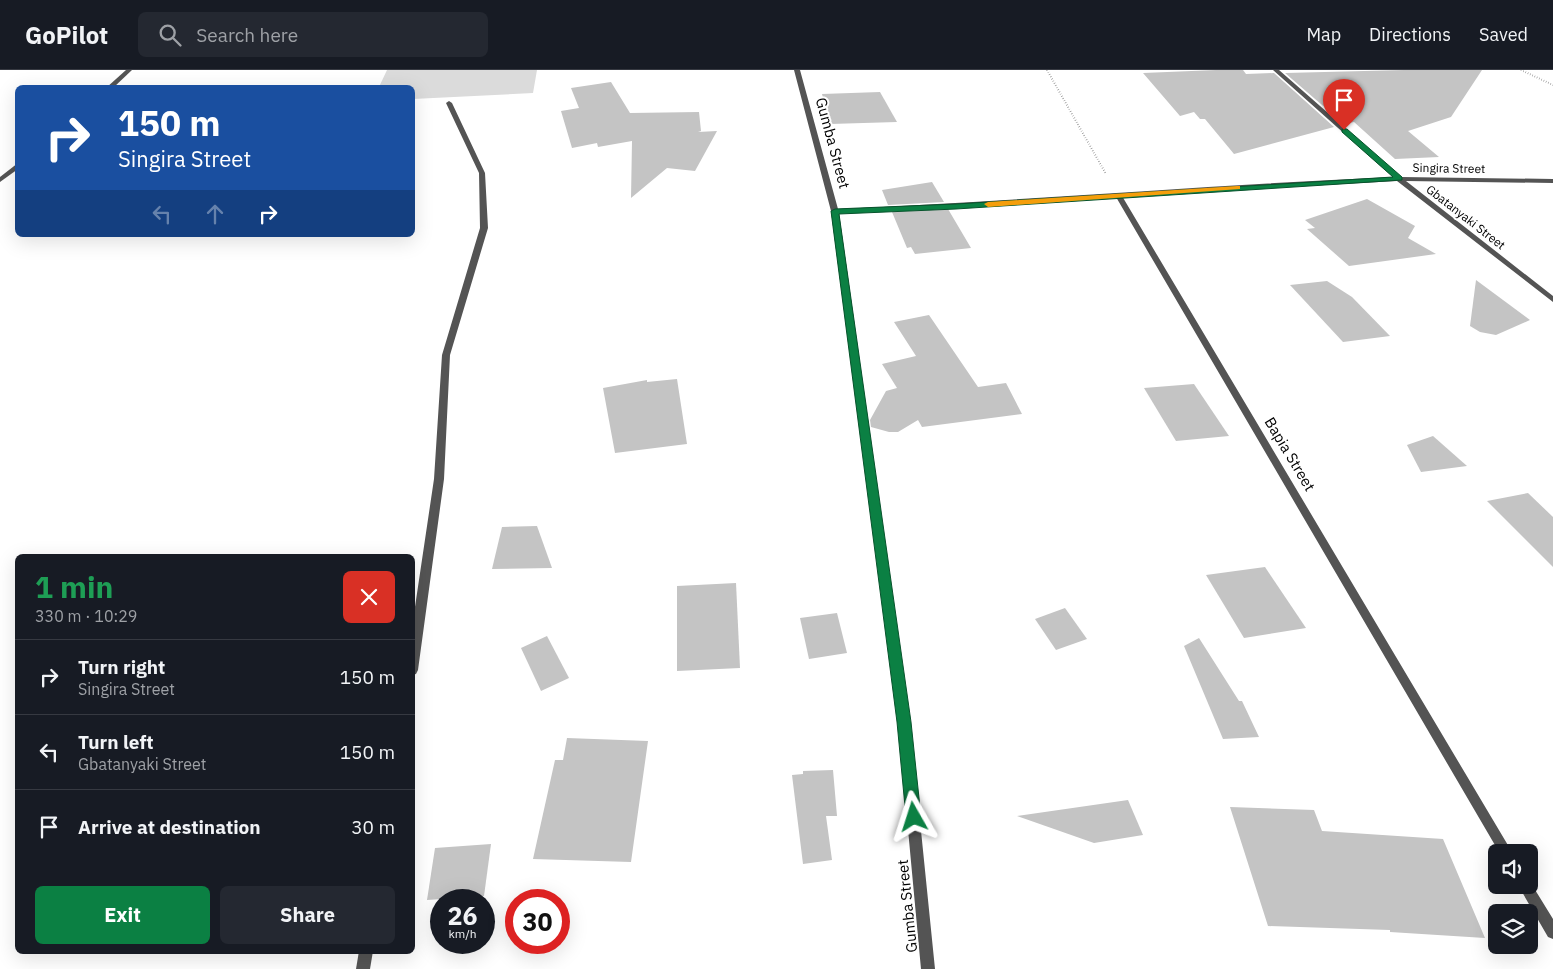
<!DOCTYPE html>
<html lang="en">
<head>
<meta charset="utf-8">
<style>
	:root { --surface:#171b24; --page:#242831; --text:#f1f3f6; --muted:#9ea1a6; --line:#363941; --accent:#0b8043 }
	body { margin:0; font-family:"IBM Plex Sans",sans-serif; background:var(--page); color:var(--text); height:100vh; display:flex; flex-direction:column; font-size:19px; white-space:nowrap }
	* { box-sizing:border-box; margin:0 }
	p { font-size:16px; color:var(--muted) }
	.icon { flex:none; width:28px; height:28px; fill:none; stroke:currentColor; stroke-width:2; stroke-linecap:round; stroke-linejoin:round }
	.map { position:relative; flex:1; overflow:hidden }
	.side { position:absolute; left:15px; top:484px; width:400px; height:400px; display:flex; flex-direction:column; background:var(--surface); border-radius:8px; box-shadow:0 5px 20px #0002 }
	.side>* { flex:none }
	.banner { position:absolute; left:15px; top:15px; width:400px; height:152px; border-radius:8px; box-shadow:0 5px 20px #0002; background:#1a4fa0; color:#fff; overflow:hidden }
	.buttons { position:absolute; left:1488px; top:774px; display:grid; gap:10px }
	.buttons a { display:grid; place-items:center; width:50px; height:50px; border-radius:8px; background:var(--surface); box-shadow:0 5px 20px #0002; font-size:25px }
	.speed { position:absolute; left:430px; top:819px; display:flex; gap:10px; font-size:25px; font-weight:700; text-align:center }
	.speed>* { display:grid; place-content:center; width:65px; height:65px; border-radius:50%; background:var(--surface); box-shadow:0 5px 20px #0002; line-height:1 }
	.speed small { font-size:12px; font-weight:400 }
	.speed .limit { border:8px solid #d22; background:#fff; color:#111 }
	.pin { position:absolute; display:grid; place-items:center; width:42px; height:42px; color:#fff; margin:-51px -21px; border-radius:50% 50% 50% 0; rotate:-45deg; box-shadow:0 0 5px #0007 }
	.pin .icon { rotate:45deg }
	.me { position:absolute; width:55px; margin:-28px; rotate:354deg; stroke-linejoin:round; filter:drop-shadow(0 0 4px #0008) }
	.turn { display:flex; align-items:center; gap:18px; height:105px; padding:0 20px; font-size:22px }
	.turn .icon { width:65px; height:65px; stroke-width:2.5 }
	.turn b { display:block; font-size:35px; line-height:42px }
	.lanes { display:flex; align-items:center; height:48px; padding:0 20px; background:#0003; justify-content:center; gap:25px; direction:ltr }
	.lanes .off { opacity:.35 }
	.round { display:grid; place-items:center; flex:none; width:52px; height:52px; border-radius:8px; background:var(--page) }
	.head { display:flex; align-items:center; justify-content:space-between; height:85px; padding:0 20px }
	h1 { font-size:30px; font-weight:800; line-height:38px; color:#1e9e55 }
	.action { display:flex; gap:10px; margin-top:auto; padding:10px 20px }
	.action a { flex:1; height:58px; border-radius:8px; background:var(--accent); color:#fff; font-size:20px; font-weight:800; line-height:58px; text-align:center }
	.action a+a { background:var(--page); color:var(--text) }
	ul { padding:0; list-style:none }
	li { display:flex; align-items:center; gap:15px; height:75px; padding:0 20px; border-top:1px solid var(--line) }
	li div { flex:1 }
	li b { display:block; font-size:19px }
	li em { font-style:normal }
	header { display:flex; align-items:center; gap:30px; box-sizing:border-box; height:70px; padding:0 25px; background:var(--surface); border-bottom:1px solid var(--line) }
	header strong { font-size:24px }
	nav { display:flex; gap:28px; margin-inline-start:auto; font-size:18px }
	.search { width:350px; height:45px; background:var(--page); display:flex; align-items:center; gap:12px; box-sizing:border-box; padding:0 18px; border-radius:8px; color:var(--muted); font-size:19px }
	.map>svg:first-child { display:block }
</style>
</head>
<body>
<header>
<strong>GoPilot</strong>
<div class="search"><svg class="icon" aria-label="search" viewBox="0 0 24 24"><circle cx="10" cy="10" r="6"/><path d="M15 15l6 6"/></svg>Search here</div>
<nav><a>Map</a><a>Directions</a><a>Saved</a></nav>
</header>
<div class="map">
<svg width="1553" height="899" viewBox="0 0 1553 899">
	<rect width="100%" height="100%" fill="#fff"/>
	<!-- green -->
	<polygon fill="#dbdbdb" points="387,0 537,0 533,23 413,29 412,18 379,17"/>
	<!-- building -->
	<g fill="#c4c4c4">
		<polygon points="1216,0 1243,0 1246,4 1274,3 1334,57 1234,84 1205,49 1200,49 1194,42 1180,46 1143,3"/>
		<polygon points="1404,0 1482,0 1451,47 1408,61 1439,87 1395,89 1354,52 1344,54 1285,3"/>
		<polygon points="611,12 630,43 699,42 701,61 698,62 717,61 695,101 667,98 631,128 632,71 598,77 597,73 572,78 561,41 579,38 571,18"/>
		<polygon points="880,22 897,52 830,54 822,24"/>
		<polygon points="932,112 944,132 888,135 882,120"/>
		<polygon points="1367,129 1415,156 1408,168 1436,184 1349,196 1307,159 1315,158 1305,150"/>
		<polygon points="948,139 971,178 915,184 911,177 907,178 892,142"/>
		<polygon points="1476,210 1530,250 1496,265 1480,262 1470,256"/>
		<polygon points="1327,211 1352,227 1390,266 1343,272 1290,215"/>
		<polygon points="929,245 978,317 1006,313 1022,344 922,357 918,350 898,362 889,362 871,357 870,350 886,321 897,318 882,294 916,286 894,252"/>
		<polygon points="677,309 687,374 615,383 603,318 647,310 647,312"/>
		<polygon points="1194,314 1229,366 1176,371 1144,318"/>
		<polygon points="1433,366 1467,396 1421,402 1407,375"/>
		<polygon points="1528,423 1553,447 1553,497 1487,431"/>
		<polygon points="537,456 552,498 492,499 502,457"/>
		<polygon points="1265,497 1306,558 1244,568 1206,505"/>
		<polygon points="736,513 740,598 677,601 677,516"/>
		<polygon points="1065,538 1087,569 1056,580 1035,549"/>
		<polygon points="837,543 847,583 809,589 800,548"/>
		<polygon points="547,566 569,608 541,621 521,578"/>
		<polygon points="1199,568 1239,631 1242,631 1259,667 1223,669 1184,576"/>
		<polygon points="567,668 648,671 631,792 533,789 555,690 563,690"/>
		<polygon points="833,700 837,746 826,746 832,790 803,794 792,705 803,704 803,701"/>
		<polygon points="1128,730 1143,765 1094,773 1017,746"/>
		<polygon points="1230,737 1314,740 1322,761 1443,769 1485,868 1390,862 1390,860 1268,856"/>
		<polygon points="491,774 484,826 427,830 435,778"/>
	</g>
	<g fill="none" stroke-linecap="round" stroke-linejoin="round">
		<!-- path -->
		<g stroke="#767676" stroke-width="2" stroke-dasharray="0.5 2" stroke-linecap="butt">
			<polyline points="1047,0 1106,104"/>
			<polyline points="1521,0 1553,15"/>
		</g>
		<!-- street -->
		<g fill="#545454" fill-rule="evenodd">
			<polygon points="126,0 132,0 113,18 106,18"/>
			<path d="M794,0H800L838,139C1023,131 1208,115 1393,107L1273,0H1279L1401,107L1553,109V113L1406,111L1553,226V232L1397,111L1122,126L1512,782H1499L1116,127L839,143L910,652L935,899H921L898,652L831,141Z"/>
			<polygon points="449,31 452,33 485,103 488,158 450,285 444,409 418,600 416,604 412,605 412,557 434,409 442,285 480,158 479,103 446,33"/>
			<polygon points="18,93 18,99 0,112 0,107"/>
			<polygon points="1529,810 1553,849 1553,869 1548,867 1518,815 1529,815"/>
			<polygon points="359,881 373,881 370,899 356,899"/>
		</g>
	</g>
	<!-- route -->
	<polygon fill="#0b8043" stroke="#07532c" points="1342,59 1347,59 1402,107 1402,110 956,139 839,144 911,652 921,747 919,752 914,754 908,752 906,747 897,652 831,141 835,139 956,134 1393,107 1342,62"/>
	<!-- slow -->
	<polygon fill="#f59e0b" points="1237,116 1240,116 1240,119 988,137 984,134 988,132"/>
	<g text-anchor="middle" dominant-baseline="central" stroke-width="4" stroke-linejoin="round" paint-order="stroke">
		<!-- far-street labels -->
		<g font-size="12" fill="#000" stroke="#fff">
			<text transform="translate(1449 98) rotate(1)">Singira Street</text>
			<text transform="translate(1466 147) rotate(38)">Gbatanyaki Street</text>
		</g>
		<!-- street labels -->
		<g font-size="15" fill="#000" stroke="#fff">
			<text transform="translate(833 73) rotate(75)">Gumba Street</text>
			<text transform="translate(1290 384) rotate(59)">Bapia Street</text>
			<text transform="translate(907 836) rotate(-96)">Gumba Street</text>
		</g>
	</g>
</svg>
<div class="buttons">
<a><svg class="icon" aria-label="sound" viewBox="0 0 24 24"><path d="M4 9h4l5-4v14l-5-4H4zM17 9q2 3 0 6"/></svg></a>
<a><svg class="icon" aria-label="layers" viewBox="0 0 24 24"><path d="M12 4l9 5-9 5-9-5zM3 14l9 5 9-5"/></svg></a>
</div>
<div class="speed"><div>26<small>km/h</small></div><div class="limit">30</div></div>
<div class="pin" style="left:1344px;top:60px;background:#d93025"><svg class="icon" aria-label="arrive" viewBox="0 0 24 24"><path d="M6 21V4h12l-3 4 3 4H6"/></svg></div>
<svg class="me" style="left:914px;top:747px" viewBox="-20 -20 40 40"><path d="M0-17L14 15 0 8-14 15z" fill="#0b8043" stroke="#fff" stroke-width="4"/></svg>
<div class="banner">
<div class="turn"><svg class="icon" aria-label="right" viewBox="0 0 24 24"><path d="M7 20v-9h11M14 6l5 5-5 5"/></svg><div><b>150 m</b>Singira Street</div></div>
<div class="lanes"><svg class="icon off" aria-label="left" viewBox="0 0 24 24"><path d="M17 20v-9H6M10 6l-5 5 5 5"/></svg><svg class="icon off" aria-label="ahead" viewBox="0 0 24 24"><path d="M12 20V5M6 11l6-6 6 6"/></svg><svg class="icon" aria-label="right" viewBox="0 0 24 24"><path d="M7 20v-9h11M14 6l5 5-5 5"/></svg></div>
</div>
<section class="side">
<div class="head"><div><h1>1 min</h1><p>330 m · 10:29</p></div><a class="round" style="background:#d93025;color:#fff"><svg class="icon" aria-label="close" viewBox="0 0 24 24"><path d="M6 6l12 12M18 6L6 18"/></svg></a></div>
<ul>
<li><svg class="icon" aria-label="right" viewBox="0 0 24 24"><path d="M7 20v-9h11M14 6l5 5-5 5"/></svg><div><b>Turn right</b><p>Singira Street</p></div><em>150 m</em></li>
<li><svg class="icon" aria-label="left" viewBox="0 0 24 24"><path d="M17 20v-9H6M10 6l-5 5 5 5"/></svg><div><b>Turn left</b><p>Gbatanyaki Street</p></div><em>150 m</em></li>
<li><svg class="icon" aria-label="arrive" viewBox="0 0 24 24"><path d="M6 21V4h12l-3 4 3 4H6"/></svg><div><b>Arrive at destination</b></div><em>30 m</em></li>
</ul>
<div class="action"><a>Exit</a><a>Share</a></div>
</section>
</div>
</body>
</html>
